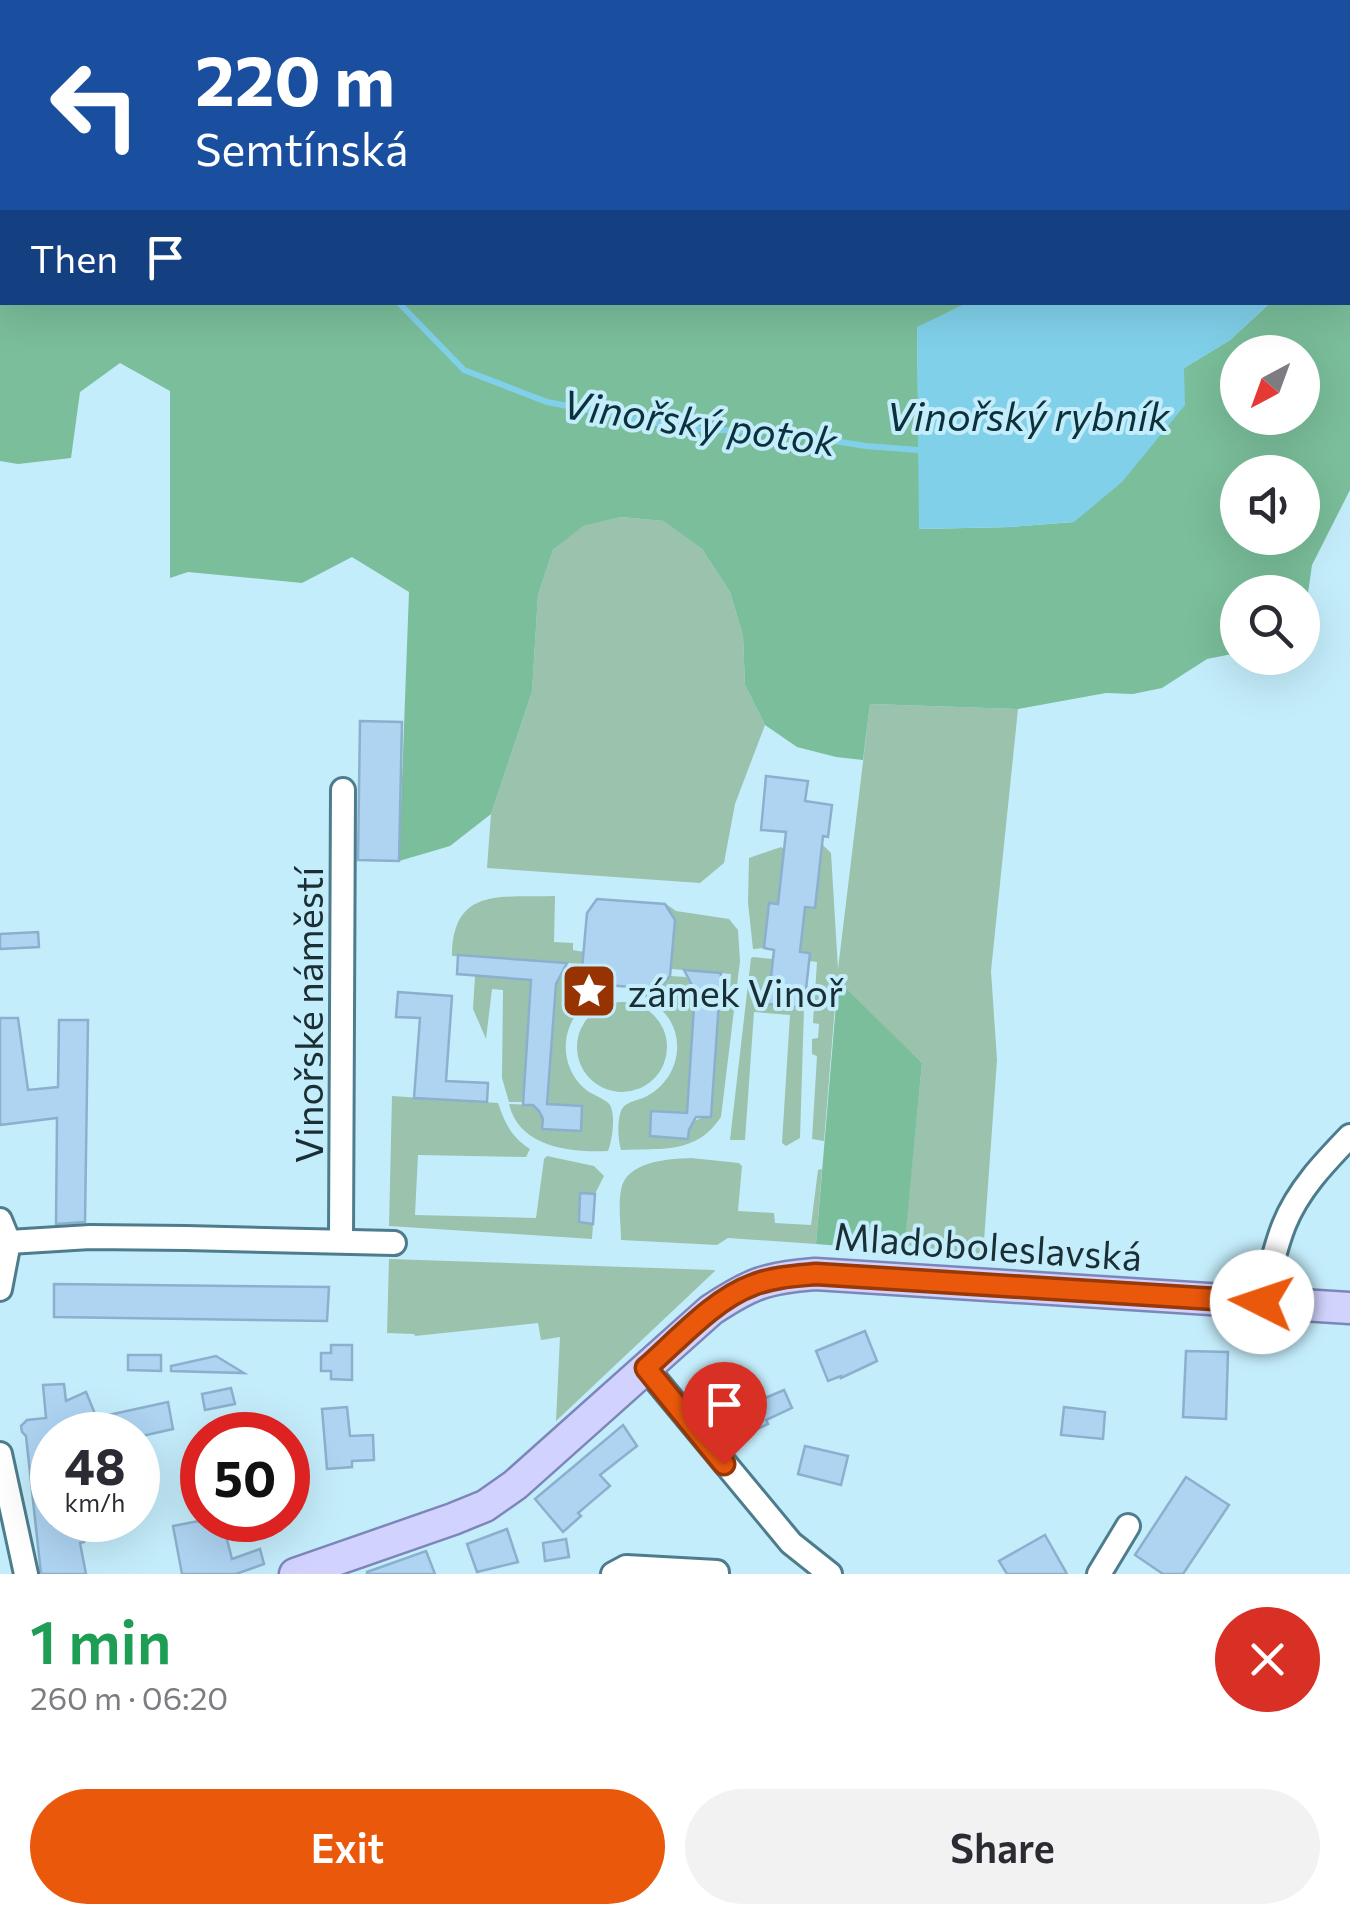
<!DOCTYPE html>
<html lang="en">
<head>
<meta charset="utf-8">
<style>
	:root { --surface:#fff; --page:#f2f2f3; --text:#2b2b33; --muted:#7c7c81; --accent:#ea580c }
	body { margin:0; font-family:Commissioner,sans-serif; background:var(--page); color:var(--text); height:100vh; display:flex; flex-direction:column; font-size:38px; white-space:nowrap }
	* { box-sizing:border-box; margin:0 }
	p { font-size:32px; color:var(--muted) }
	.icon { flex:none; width:55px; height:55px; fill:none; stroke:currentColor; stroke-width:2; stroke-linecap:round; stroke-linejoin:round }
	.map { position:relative; height:1574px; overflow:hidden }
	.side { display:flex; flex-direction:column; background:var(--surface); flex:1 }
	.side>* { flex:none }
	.guide { position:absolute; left:0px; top:0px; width:1350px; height:305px; box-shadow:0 10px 40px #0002; background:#1a4fa0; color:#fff; overflow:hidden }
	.needle { width:65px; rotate:221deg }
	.controls { position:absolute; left:1220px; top:335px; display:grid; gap:20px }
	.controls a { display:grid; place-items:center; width:100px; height:100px; border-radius:50%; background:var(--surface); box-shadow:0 10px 40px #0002; font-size:50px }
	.speed { position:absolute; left:30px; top:1412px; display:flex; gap:20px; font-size:50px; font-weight:700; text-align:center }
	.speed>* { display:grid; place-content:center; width:130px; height:130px; border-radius:50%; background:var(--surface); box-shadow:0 10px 40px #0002; line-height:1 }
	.speed small { font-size:25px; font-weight:400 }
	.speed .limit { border:15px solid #d22; background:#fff; color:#111 }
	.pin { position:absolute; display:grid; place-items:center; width:85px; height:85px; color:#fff; margin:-102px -42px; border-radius:50% 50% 50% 0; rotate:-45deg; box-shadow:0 0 10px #0007 }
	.pin .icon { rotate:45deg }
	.me { position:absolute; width:110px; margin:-55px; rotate:274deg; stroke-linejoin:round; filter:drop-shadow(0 0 8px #0008) }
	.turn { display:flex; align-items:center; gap:35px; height:210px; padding:0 30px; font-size:45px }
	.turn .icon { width:130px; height:130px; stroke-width:2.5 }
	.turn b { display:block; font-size:70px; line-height:85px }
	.then { display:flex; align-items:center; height:95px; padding:0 30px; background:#0003; gap:20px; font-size:38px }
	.round { display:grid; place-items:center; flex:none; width:105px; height:105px; border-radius:52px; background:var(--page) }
	.head { display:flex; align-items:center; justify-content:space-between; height:170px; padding:0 30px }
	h1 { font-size:60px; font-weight:600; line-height:75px; color:#1e9e55 }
	.cta { display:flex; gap:20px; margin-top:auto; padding:20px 30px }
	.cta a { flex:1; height:115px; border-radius:60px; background:var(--accent); color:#fff; font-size:40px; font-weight:600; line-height:115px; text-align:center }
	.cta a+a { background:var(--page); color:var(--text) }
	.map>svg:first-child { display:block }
</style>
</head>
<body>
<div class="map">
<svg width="1350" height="1574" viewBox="0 0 1350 1574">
	<rect width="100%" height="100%" fill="#c4edfb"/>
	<!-- green -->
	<g fill="#9bc2ad">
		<polygon points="621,517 665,521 702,549 730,592 743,636 745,685 765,725 735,804 724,863 700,883 487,868 491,814 532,692 538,595 553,550 582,526"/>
		<polygon points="870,704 1018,709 991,971 997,1060 983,1255 904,1245 922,1063 837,982 824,1141 812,1139 817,1056 812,1054 812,1039 818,1038 819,1024 813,1023 817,962 809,961 810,953 800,952 805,907 820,842 831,853 838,969"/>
		<polygon points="781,847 784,849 778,904 769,903 764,948 753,949 748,903 749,858"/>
		<path d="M555,896L554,942L573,943V950L584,952L583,964L452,956C453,886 501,898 555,896Z"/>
		<path d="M666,904L676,911L729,919L738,930L740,961L721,1117C696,1155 661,1148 621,1150C618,1140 617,1121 621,1111C625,1101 638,1101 647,1096C676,1081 687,1043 667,1016C659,1005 648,1000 638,991L640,988L659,989L660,983H664L671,976L686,977L692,985L695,986L687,1113L652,1111L650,1136L687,1139C689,1123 695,1117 711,1117L720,987H730L731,974L671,969L674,926L666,911Z"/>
		<polygon points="753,957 773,959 768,1004 804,1008 800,1138 786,1146 782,1143 790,1015 754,1012 745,1140 730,1140 751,958"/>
		<path d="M567,969L583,970L592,978V984L611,986L612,989C604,994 593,998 585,1005C560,1026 559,1066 584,1088C591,1095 605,1098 610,1105C616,1116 612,1141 608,1151C570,1153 519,1147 509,1104L535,1105L543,1117V1129L581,1131L582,1106L547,1104L557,976H560Z"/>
		<polygon points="532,974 523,1102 509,1102 502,1078 503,990 492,989 486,1039 473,1009 475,976 521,979"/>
		<circle cx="622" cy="1047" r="45"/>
		<path d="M392,1096L498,1103C505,1123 511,1137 530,1149L526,1157L418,1155L415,1215L536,1218L544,1159L547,1156L594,1166L604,1176L595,1194H580L579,1222L593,1224L592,1239L389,1226Z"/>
		<path d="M691,1158L739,1163L742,1166L738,1211L774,1213L775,1223L811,1225L818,1170L822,1169L816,1244L728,1238L717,1245L621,1240C621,1225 618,1206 621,1190C626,1161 668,1159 691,1158Z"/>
		<polygon points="389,1259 714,1270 715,1271 556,1421 560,1337 541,1340 538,1323 415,1336 414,1334 387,1333"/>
	</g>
	<!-- forest -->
	<g fill="#7abe9b" fill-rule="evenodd">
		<path d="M0,0H910V2H2V302L967,303L917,328L920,529L1011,527L1074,522L1184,368L1230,340L1270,303L1348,302V275H1350V490L1312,565L1303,628L1302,592H1238L1237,653L1207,659L1162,688L1133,694L1106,693L1018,709L870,704L863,760L836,757L797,747L765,725L745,685L743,636L730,592L702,549L664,521L621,517L583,526L553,550L538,595L532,692L491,814L450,846L399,861L409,592L352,557L302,583L188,572L170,578V391L120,363L80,392L71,458L18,464L0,461ZM1238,352H1302V418H1238ZM1238,472H1302V538H1238Z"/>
		<polygon points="838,981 922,1063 904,1251 816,1244"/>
	</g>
	<!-- water -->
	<polygon fill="#80d0ea" points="967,303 967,302 1270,303 1230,340 1184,368 1185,405 1122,482 1074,522 1011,527 919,529 917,327"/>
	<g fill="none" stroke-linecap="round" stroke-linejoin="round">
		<!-- stream -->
		<g stroke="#80d0ea" stroke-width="6">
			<polyline points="243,2 246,0"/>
			<polyline points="0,169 2,168"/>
			<polyline points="0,210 2,211"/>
			<polyline points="398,302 464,370 547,402 657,423 706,430 772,431 866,446 918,450 924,447"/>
		</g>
	</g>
	<!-- building -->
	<g fill="#aed4f2" stroke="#8bb0cd" stroke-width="2.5">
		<polygon points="360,721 402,722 399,861 358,860"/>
		<polygon points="766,776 808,781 805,801 832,805 828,837 823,836 815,908 805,907 800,952 810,953 804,1008 768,1004 774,950 764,948 769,903 778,904 786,832 761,830"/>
		<polygon points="597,899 665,904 675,920 670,976 658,989 593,984 582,969 587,913"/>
		<polygon points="38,932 39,947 0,949 0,934"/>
		<polygon points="458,955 567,963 556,984 547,1104 582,1106 581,1131 542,1129 543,1119 539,1111 533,1105 523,1105 531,980 457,974"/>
		<polygon points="684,970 721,973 711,1117 696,1117 689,1130 688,1139 650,1136 651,1111 687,1113 695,991"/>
		<polygon points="398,992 452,996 446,1081 488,1083 487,1102 414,1098 420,1018 396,1017"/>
		<polygon points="0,1018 18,1018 28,1090 58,1087 59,1020 88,1020 85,1222 56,1224 57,1118 0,1125"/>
		<polygon points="580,1193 595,1194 593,1224 579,1222"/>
		<polygon points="54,1284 329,1287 327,1321 54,1317"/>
		<polygon points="865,1331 877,1361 841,1378 841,1376 828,1381 816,1351"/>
		<polygon points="331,1345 352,1345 352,1380 331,1379 331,1371 321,1371 321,1353 331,1353"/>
		<polygon points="1186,1351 1228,1352 1226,1419 1183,1417"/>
		<polygon points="128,1355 161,1355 161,1371 128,1370"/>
		<polygon points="216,1356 244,1373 171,1371 171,1366"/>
		<polygon points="756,1383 763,1399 784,1390 792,1408 766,1420 768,1424 751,1432 734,1392"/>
		<polygon points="64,1384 66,1401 86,1392 98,1421 75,1431 76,1435 52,1435 52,1490 48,1491 52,1525 80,1522 84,1542 80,1543 86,1574 41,1574 26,1436 22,1432 21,1426 27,1420 46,1418 43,1385"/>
		<polygon points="231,1388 235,1404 205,1410 202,1394"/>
		<polygon points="168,1402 173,1429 138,1437 138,1435 108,1435 104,1416"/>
		<polygon points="347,1407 350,1436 373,1435 374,1460 352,1461 352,1467 327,1469 322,1409"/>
		<polygon points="1064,1407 1105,1412 1103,1439 1061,1435"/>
		<polygon points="623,1425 637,1446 600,1475 610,1486 578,1513 581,1516 563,1532 535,1499"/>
		<polygon points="805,1446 848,1456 841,1485 798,1474"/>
		<polygon points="1186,1477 1229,1505 1183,1574 1163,1574 1135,1555"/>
		<polygon points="204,1520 222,1520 232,1559 260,1549 264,1564 236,1574 182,1574 173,1526"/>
		<polygon points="507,1529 518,1562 477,1572 467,1544"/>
		<polygon points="1045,1535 1067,1574 1007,1574 999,1561"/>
		<polygon points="566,1539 569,1557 545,1561 543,1543"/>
		<polygon points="426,1551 435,1574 367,1574 367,1572"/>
	</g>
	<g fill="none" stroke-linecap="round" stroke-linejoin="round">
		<!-- minor casing -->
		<g stroke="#4d7d8d" stroke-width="28">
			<g id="minor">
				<polyline points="0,1220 9,1242 0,1289"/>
				<polyline points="341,1240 343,790"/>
				<polyline points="9,1242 90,1237 186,1238 394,1243"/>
				<path d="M1262,1302C1269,1277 1274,1250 1284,1225C1298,1190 1324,1163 1350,1136"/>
				<polyline points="646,1368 791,1543 830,1574"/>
				<polyline points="0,1454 26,1574"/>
				<polyline points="613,1574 626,1567 717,1572 717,1574"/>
				<polyline points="1099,1574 1128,1526"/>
			</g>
		</g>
		<!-- major casing -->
		<g stroke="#7d86b8" stroke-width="35">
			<path id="major" d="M295,1574L453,1519L485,1506L515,1485L711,1310C752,1283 766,1278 815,1274L1350,1308"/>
		</g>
		<!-- minor -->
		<use href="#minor" stroke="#fff" stroke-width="22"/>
		<!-- major -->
		<use href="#major" stroke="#d1d3fe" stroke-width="30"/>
	</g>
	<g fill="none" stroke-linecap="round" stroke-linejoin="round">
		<!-- route casing -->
		<g stroke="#983908" stroke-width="25">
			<path id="route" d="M724,1464L646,1368C677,1341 714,1299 753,1285C773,1277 794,1276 816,1274L1262,1302"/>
		</g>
		<!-- route -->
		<use href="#route" stroke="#ea580c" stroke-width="18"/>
	</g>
	<!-- icons -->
	<defs>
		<g id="sight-square" transform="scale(2.875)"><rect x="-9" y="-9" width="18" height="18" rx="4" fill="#973300" stroke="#c4edfb"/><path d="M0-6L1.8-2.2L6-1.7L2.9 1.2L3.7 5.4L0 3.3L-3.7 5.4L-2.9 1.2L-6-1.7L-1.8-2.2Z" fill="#fff"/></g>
	</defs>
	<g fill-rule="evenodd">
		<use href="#sight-square" x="589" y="991"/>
	</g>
	<g text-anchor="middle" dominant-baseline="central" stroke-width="8" stroke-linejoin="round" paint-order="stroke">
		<!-- poi labels -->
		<g font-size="38" fill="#1a2e35" stroke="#c4edfb" text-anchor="start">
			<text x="628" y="991">zámek Vinoř</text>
		</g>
		<!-- street labels -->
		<g font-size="38" fill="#1a2e35" stroke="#c4edfb">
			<text transform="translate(307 1015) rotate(-90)">Vinořské náměstí</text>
			<text transform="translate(988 1245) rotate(4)">Mladoboleslavská</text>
		</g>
		<!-- water labels -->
		<g font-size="40" font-style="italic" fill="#0a313c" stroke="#c4edfb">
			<text x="1028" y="414">Vinořský rybník</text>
			<text transform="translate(700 421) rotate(8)">Vinořský potok</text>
		</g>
	</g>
</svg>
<div class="controls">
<a><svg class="needle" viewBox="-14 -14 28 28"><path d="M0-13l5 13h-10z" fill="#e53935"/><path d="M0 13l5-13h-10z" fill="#7c7c81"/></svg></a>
<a><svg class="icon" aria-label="sound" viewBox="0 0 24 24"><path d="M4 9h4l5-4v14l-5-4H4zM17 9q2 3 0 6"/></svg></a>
<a><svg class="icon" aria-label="search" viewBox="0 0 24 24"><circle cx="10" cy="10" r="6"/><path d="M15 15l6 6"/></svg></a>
</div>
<div class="speed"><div>48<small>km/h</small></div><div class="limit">50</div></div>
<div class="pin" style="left:724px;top:1464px;background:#d93025"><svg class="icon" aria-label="arrive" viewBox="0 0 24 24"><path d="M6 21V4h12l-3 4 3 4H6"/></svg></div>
<svg class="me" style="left:1262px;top:1302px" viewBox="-20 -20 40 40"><circle r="19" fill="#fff"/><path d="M0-13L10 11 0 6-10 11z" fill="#ea580c"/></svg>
<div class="guide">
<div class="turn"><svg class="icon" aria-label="left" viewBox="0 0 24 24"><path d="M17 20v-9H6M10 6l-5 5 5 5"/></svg><div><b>220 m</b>Semtínská</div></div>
<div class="then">Then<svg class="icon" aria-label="arrive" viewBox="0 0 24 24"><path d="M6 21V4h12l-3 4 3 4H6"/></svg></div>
</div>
</div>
<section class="side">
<div class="head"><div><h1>1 min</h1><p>260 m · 06:20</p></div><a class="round" style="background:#d93025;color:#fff"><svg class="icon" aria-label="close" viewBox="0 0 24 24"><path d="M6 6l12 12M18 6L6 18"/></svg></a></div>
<div class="cta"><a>Exit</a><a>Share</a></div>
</section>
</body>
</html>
